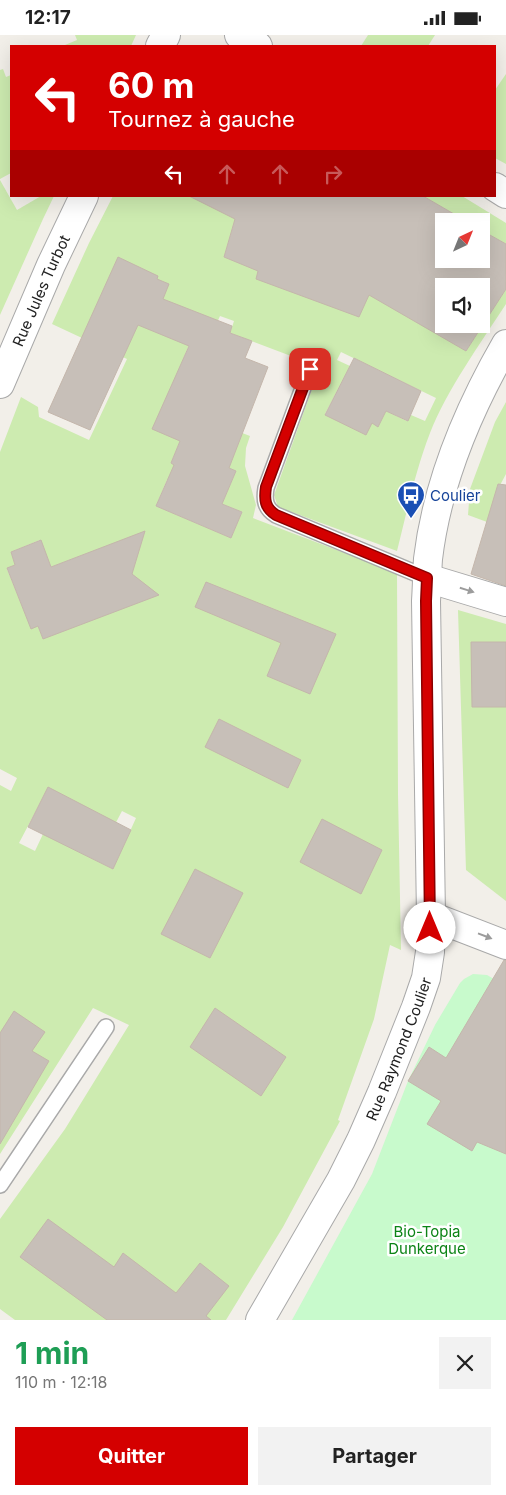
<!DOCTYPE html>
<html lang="fr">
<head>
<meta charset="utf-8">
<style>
	:root { --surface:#fff; --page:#f2f2f2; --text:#222; --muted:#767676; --accent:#d40000 }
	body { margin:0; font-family:Inter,sans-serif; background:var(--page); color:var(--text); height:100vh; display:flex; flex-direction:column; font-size:19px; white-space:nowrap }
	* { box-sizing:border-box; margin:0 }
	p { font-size:16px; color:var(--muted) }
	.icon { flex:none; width:28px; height:28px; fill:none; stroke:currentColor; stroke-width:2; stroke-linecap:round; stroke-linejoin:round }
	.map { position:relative; height:1285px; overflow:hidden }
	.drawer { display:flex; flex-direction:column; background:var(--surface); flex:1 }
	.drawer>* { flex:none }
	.top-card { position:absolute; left:10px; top:10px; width:486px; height:152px; border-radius:0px; box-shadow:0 5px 20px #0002; background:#d40000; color:#fff; overflow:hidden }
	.needle { width:32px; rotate:43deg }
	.fabs { position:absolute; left:435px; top:178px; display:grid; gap:10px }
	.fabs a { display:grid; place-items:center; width:55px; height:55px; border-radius:0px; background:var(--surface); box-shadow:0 5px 20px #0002; font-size:25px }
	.pin { position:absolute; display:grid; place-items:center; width:42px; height:42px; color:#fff; margin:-21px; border-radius:10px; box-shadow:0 2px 8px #0006 }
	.me { position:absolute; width:55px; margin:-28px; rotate:0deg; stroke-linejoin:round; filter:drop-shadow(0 0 4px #0008) }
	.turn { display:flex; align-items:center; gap:18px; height:105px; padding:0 15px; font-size:22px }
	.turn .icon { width:65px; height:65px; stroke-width:2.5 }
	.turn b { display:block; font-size:35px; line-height:42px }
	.lanes { display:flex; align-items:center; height:48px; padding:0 15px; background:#0003; justify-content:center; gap:25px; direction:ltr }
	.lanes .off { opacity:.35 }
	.round { display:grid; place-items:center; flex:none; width:52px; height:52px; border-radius:0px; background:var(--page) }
	.summary { display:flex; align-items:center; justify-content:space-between; height:85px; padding:0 15px }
	h1 { font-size:30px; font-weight:700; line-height:38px; color:#1e9e55 }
	.action { display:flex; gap:10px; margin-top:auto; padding:10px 15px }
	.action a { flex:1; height:58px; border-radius:0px; background:var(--accent); color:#fff; font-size:20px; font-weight:700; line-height:58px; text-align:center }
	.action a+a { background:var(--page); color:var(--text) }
	.status { display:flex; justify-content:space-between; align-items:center; height:35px; padding:0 25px; background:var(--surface); direction:ltr }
	.status svg { height:14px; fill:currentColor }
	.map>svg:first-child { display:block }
</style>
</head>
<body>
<div class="status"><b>12:17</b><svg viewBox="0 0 49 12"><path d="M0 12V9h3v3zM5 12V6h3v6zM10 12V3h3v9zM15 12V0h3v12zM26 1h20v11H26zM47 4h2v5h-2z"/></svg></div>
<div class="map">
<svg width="506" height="1285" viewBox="0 0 506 1285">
	<rect width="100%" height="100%" fill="#f2efe9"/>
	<!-- grass -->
	<g fill="#cdebb0" fill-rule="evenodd">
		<polygon points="75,0 136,0 131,11 65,11 65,10 77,5"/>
		<polygon points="368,0 435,0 428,11 361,11"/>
		<polygon points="3,34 6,42 11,40 11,138 0,144 0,35"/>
		<polygon points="506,39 506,129 495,123 495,55"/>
		<polygon points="0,145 17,175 41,161 54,161 43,184 0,280"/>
		<path d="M113,161H254L444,224H459L418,287L466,316L506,254V269C480,309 447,355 430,398C415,437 407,476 397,516L278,472L274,460L320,332L230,298L234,286L220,281L215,292L189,310L182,327L180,406L171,428L188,436L167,445L156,471L231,503L242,477L222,469L236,436L200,421L214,387L250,401L246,413L245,431L256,470L253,483L397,538L398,759L401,915L390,910L374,984L338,1085L340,1086L283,1192L226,1285H15L0,1274V1184L65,1094L129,990L93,973L0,1119V750L11,756L17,743L0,734V417L21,362L38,372L39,382L89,405L127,324L52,289L89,208ZM234,189L240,212L235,226L224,222ZM341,317L436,363L425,386L411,380L407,386L386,376L378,391L372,388L325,379L350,331L337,325ZM40,505L51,532L88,518L92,531L43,604L38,591L31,593L7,534L15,530L11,517ZM48,753L111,797L122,776L136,783L113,834L43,799L35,816L19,808Z"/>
		<polygon points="423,161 462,161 506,188 506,209 481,195 481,186 466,186"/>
		<polygon points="506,367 506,439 499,452 487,487 468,480 470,454 495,387"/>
		<polygon points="458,575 506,589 506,866 466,835"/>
	</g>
	<!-- park -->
	<polygon fill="#c8facc" points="473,939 487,940 506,951 506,1285 292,1285 372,1139 408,1046 435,990 460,948 464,944"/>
	<!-- building -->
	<g fill="#c7bfb8" stroke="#c4b6ab" fill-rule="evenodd">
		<path d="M189,161H423L466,186H444V224H481V195L506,209V254L466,316L369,260L359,282L256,244L258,236L224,222L235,184ZM444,251H481V289H444Z"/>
		<polygon points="118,222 158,241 157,244 169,249 163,264 232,291 230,298 252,306 245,323 268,332 229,433 236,436 222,469 242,477 231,503 156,471 174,430 171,428 180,406 152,394 189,311 138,290 90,395 48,377"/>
		<polygon points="354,323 421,356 408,386 386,376 378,392 372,388 366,400 325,380"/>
		<polygon points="498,449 506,450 506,551 471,539"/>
		<polygon points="145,496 132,539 159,560 43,604 38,591 31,594 7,533 15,530 11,517 41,505 51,532"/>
		<polygon points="206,547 336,599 310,659 267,641 281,608 195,572"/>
		<polygon points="471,607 506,607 506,672 472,672"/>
		<polygon points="219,684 301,725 288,753 205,712"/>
		<polygon points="48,752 131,795 113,834 28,792"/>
		<polygon points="322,784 382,815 361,859 300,827"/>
		<polygon points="195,834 243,858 210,923 161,899"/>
		<polygon points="504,925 506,925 506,1119 477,1107 472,1116 427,1089 441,1066 408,1046 429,1012 446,1023"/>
		<polygon points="215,973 286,1022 261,1061 190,1012"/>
		<polygon points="14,976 45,997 32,1016 49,1026 0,1109 0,998"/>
		<polygon points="48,1184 114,1232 123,1218 176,1258 200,1228 229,1251 206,1281 211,1285 107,1285 20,1222"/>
	</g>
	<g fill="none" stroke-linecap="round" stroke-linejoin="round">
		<!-- service casing -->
		<g stroke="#a9a9a9" stroke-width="18">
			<g id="service">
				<path d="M310,334L266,453C264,465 265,473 276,480L427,543"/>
				<polyline points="0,1150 106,992"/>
			</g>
		</g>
		<!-- minor casing -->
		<g stroke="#a9a9a9" stroke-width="30">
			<g id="minor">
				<polyline points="239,0 258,11"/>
				<polyline points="160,11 166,0"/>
				<polyline points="495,152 506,159"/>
				<path id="s1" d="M0,349L51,230L84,161"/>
				<polyline points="427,543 506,567"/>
				<polyline points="431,881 506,910"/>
				<path id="s2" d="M260,1285L341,1145L361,1105L382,1057L416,972L426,943L430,917L431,881L426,566C427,552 427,538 428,524C437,448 468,375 506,309"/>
			</g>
		</g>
		<!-- service -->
		<use href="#service" stroke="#fff" stroke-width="15"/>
		<!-- minor -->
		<use href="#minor" stroke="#fff" stroke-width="28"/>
	</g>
	<!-- one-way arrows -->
	<defs><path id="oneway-solid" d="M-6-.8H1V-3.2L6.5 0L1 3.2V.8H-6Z" transform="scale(1.25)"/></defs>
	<g fill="#9c9c9c">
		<use href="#oneway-solid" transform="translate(467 555) rotate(17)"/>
		<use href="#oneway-solid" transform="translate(485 901) rotate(21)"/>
	</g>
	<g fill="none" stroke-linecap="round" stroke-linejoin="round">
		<!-- route casing -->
		<g stroke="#8a0000" stroke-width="12">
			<path id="route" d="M310,334L266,452C264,465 265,473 276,480L427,543L426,566L430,893"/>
		</g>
		<!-- route -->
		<use href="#route" stroke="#d40000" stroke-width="9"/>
	</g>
	<!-- icons -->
	<defs>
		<g id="bus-pin" transform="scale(1.4375)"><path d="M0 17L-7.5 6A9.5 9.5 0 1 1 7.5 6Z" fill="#1a4fb4" stroke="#fff"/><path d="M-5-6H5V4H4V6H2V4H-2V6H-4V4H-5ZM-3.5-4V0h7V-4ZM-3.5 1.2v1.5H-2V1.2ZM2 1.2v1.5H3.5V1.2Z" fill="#fff"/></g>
	</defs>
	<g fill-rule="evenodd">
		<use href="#bus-pin" x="411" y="460"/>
	</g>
	<g text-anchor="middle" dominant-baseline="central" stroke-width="5" stroke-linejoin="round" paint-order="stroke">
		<!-- street labels -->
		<g font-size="15" fill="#222" stroke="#fff">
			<text stroke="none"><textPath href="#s1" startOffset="102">Rue Jules Turbot</textPath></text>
			<text stroke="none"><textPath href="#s2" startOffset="305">Rue Raymond Coulier</textPath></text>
		</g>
		<!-- transit labels -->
		<g font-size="15" fill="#164399" stroke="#fff" text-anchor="start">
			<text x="430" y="460">Coulier</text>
		</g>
		<!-- park labels -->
		<g font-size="15" fill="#0c8416" stroke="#fff">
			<text x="427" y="1196">Bio-Topia<tspan x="427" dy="17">Dunkerque</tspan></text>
		</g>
	</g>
</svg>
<div class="fabs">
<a><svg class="needle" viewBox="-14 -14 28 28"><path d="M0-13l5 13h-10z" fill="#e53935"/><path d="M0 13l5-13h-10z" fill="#767676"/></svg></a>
<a><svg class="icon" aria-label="sound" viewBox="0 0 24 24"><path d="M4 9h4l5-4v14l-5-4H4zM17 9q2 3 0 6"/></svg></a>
</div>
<div class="pin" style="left:310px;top:334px;background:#d93025"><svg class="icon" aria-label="arrive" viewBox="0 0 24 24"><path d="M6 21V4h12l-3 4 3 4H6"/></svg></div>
<svg class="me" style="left:430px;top:893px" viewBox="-20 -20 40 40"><circle r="19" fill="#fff"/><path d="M0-13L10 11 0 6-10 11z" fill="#d40000"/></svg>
<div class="top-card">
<div class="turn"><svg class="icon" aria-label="left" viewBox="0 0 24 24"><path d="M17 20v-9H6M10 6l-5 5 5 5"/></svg><div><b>60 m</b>Tournez à gauche</div></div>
<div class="lanes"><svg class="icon" aria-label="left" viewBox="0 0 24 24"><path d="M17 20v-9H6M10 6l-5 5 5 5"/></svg><svg class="icon off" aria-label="ahead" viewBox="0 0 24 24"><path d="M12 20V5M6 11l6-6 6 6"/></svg><svg class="icon off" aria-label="ahead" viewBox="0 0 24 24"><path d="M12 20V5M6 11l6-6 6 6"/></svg><svg class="icon off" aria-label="right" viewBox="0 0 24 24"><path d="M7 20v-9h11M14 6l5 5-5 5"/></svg></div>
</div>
</div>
<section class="drawer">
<div class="summary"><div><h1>1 min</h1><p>110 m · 12:18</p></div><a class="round"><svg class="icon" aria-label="close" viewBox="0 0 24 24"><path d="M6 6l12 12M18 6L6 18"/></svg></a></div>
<div class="action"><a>Quitter</a><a>Partager</a></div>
</section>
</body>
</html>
